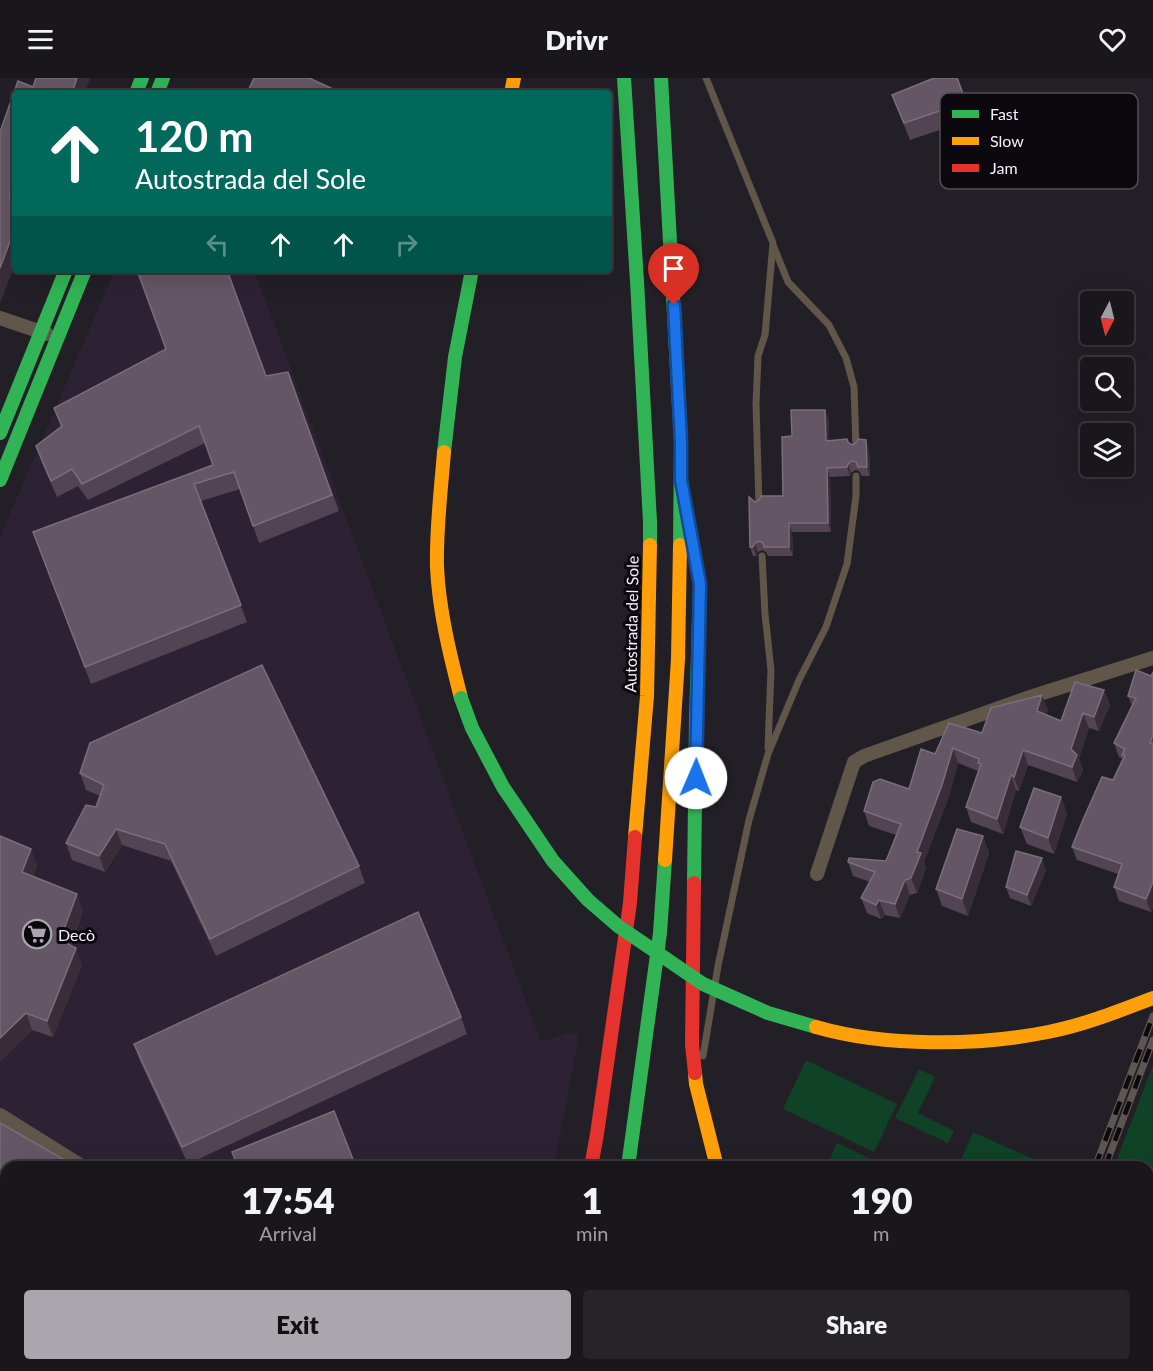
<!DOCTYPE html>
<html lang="en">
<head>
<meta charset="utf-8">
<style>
	:root { --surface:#1a171c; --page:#272429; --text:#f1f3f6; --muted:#9f9fa3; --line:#38363b; --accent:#aba6ae }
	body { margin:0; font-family:Lato,sans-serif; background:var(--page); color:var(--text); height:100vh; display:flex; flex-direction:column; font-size:22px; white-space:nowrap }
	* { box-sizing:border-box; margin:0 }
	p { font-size:20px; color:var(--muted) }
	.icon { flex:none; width:33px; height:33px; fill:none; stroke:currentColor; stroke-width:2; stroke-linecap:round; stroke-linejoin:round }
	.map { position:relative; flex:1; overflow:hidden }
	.sheet { position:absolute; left:0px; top:1083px; width:1154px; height:210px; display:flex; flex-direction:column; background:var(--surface); border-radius:18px 18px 0 0; box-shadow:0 6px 24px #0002,0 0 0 2px var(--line) }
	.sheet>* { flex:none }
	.banner { position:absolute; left:12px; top:12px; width:600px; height:183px; border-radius:6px; box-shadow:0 6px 24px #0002,0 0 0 2px var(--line); background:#00695c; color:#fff; overflow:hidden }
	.needle { width:39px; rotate:187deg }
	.buttons { position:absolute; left:1080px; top:213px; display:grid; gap:12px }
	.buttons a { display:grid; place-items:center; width:54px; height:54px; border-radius:6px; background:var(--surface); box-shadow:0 6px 24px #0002,0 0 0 2px var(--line); font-size:30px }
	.pin { position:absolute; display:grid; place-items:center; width:51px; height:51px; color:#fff; margin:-62px -26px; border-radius:50% 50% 50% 0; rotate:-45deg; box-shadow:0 0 6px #0007 }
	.pin .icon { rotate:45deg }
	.me { position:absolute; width:66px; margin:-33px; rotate:1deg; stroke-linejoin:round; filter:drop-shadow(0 0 4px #0008) }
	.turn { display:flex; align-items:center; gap:21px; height:126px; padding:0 24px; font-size:27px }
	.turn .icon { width:78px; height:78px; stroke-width:2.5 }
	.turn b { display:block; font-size:42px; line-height:51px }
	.lanes { display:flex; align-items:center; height:57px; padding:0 24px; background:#0003; justify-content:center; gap:30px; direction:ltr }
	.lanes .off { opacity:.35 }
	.eta { display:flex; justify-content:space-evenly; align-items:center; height:102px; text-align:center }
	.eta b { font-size:36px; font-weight:800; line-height:42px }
	.primary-button { display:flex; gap:12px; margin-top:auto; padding:12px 24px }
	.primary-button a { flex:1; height:69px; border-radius:6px; background:var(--accent); color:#111; font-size:24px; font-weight:800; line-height:69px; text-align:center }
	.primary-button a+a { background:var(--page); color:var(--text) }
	header { display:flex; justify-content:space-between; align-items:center; height:78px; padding:0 24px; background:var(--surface); font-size:27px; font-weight:800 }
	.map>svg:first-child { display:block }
</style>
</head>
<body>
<header><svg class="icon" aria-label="menu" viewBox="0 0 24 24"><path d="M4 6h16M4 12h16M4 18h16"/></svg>Drivr<svg class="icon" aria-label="heart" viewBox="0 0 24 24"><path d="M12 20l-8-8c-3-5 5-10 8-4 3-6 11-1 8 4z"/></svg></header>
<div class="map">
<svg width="1153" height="1293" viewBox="0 0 1153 1293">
	<rect width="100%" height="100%" fill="#231f26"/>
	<!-- built -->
	<polygon fill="#2d2234" points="115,192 254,192 541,964 570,954 579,957 554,1089 6,1089 6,1287 516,1287 515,1293 0,1293 0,459"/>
	<!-- green -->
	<g fill="#0f4227">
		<polygon points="806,982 897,1026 874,1074 783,1031"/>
		<polygon points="1153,987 1153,1258 1149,1274 1148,1277 1148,1089 1114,1089"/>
		<polygon points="919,991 935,999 918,1035 954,1053 948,1065 895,1040"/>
		<polygon points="973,1054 1051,1089 958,1089"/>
		<polygon points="837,1065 888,1089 826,1089"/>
		<polygon points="1038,1287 1136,1287 1132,1293 1036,1293"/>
	</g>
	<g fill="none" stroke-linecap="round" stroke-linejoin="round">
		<!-- lane -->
		<g stroke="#61564a" stroke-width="7">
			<polyline points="706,0 773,165 765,257 758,278 756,326 759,427"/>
			<polyline points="774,169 788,204 829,247 846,280 854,309 856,370"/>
			<polyline points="762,478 765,536 771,592 768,670"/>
			<polyline points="703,978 718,888 749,742 768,676 799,602 826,549 847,486 856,418 856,398"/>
			<polyline points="605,1293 606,1287"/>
		</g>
		<!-- street -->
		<g stroke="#61564a" stroke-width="14">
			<polyline points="0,240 47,256"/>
			<polyline points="817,796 854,684 864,678 1027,620 1153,580"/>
			<polyline points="0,1037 83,1089"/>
		</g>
		<!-- fast -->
		<g stroke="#30b455" stroke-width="14">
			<polyline points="624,0 637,203 650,444 650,467"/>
			<polyline points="661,0 681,364 680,467"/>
			<polyline points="136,15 142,0"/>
			<polyline points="157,15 163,0"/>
			<polyline points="0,355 66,192"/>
			<polyline points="444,374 455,279 472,192"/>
			<polyline points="0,402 85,192"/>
			<polyline points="690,454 700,506 696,644 694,805"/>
			<polyline points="628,1089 660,855 665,782"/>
			<polyline points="811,1287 816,1293"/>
		</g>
		<!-- slow -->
		<g stroke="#ff9f0a" stroke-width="14">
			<polyline points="511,15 514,0"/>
			<path d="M444,374C441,412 436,451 437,489C439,533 450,577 461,620"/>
			<polyline points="635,759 647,618 650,467"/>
			<polyline points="665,782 678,581 680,467"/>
			<polyline points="695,995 696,1006 717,1089"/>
			<polyline points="549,1293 551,1287"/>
			<polyline points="585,1293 587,1287"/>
		</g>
		<!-- jam -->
		<g stroke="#e5322d" stroke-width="14">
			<polyline points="694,805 692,966 695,995"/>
			<polyline points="591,1089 597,1056 630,825 635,759"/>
		</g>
		<!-- rail casing -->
		<g stroke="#5e5650" stroke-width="7">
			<g id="rail">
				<polyline points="1095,1089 1153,938"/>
				<polyline points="1105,1089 1153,962"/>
				<polyline points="1017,1293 1019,1287"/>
				<polyline points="1027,1293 1029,1287"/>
			</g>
		</g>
		<!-- rail -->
		<use href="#rail" stroke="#0b080e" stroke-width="4.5" stroke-dasharray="14" stroke-linecap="butt"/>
		<!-- fast-bridge -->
		<polyline stroke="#30b455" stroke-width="14" points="461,620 472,650 503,709 553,783 588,822 618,848 703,906 768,935 816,949"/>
		<!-- slow-bridge -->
		<path stroke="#ff9f0a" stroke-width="14" d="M816,949C885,969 978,968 1048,954C1084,947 1119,933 1153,920"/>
	</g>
	<!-- wall -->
	<g fill="#524452">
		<polygon points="36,0 90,0 84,15 15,15 15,185 0,225 0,54 18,3 33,9"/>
		<polygon points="958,0 972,41 910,62 892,17"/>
		<polygon points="288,294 339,433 259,465 240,411 201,423 247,544 91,606 39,471 213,387 205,365 88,422 78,408 57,419 42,385 36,368 61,349 54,330"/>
		<polygon points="829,341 829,362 848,364 852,367 866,362 869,371 870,398 862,398 859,393 855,392 851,395 850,398 830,399 831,454 792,454 793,478 768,478 766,474 762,472 758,474 756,478 753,478 750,469 755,424 783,418 792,358"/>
		<polygon points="1153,594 1153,830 1151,834 1119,823 1114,809 1118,796 1077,782 1072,769 1113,702 1123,681 1119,679 1114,665 1132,628 1128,618 1151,598"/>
		<polygon points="1104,612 1110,627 1099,653 1089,650 1079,680 1083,692 1077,704 1028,687 1019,713 1016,712 1003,756 971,744 966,729 978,693 958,685 948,721 924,784 926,790 917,815 910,817 900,840 885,837 881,841 867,835 861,820 870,804 853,798 848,784 886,783 896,757 869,748 864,733 909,711 935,676 982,655 1048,632 1046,637 1061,643"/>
		<polygon points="80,695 359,788 365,805 216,878 171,783 122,767 105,794 72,782 66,765 96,729 100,718 86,712"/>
		<polygon points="1061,719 1067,736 1054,776 1027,766 1020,749"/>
		<polygon points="0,758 37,788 33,798 83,833 71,867 82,887 53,959 32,952 0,983"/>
		<polygon points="983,758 989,775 968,838 942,828 936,811"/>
		<polygon points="1046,792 1031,828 1010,820 1006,809"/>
		<polygon points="461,939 467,956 188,1086 140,983 134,966"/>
	</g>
	<!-- shaded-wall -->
	<g fill="#382d39">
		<polygon points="77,0 90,0 84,15 74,15 73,12"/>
		<polygon points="11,93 15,104 15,136 10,121"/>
		<polygon points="15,150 15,185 0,225 0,190"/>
		<polygon points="825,332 829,341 829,372 826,363"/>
		<polygon points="866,362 869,371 870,398 867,389"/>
		<polygon points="848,386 851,395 850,398 847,389"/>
		<polygon points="827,390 830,399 831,454 828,445"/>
		<polygon points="789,445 792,454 793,478 789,469"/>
		<polygon points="755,465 758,474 756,478 753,469"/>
		<polygon points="1104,612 1110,627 1099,653 1094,639"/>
		<polygon points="1042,617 1048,632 1042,648 1037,633"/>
		<polygon points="1083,635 1089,650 1079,680 1083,692 1077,704 1072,689 1071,671"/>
		<polygon points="953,670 958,685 948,721 924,784 926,790 917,815 911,800 917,774"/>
		<polygon points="1023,672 1028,687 1019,713 1014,699"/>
		<polygon points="1011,697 1016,712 1003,756 997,741"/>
		<polygon points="1061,719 1067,736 1054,776 1048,760"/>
		<polygon points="116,751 122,767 105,794 99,778"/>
		<polygon points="983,758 989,775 968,838 962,821"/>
		<polygon points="31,771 37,788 28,810 22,794"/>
		<polygon points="1042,780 1046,792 1031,828 1027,817"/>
		<polygon points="905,802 910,817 900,840 895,826"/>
		<polygon points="1153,804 1153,830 1151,834 1146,821"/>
		<polygon points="77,816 83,833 66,878 60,862"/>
		<polygon points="879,822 885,837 881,841 876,827"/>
		<polygon points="76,870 82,887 53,959 47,943"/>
		<polygon points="26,935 32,952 0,983 0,960"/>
		<polygon points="6,1168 6,1197 2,1204 0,1197 0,1179"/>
		<polygon points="507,1287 516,1287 515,1293 506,1293"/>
	</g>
	<!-- building -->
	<g fill="#645664" stroke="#7a6e7b" stroke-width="1.5">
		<polygon points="36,0 77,0 73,12 71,11 70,15 15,15 15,95 11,93 10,121 15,123 15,150 0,190 0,54 18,3 33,9"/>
		<polygon points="254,0 309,0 342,15 247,15"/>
		<polygon points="934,0 957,0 966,24 904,45 892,17"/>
		<polygon points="137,192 227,192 266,298 288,294 332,417 253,448 234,394 194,406 241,527 85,589 33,454 213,387 199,348 82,406 72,391 51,403 36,368 62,348 54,330 166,271"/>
		<polygon points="791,332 825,332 826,363 847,361 848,364 852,367 856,365 858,361 866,362 867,389 858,389 856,384 852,383 848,386 847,389 827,390 828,445 789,445 789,469 764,469 763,465 759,463 755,465 753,469 750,469 749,419 755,424 759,422 761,418 783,418 782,359 792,358"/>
		<polygon points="262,587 359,788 210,861 165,766 116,751 99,778 66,765 86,727 96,729 104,707 80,695 90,665"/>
		<polygon points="1136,592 1151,598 1153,594 1153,656 1150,665 1153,666 1153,804 1146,821 1114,809 1122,786 1072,769 1082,744 1102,699 1113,702 1125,677 1122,677 1125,671 1114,665 1136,620 1128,618"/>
		<polygon points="1075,604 1104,612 1094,639 1083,635 1071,671 1077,677 1072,689 1023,672 1014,699 1011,697 997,741 966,729 981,686 978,685 979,681 953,670 942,707 917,774 921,775 911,800 905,802 895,826 879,822 876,827 861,820 875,794 848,784 849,780 886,783 901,746 864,733 873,704 880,701 909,711 921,671 935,676 949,645 982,655 991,630 1042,617 1037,633 1061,643"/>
		<polygon points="1034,710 1061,719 1048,760 1020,749"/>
		<polygon points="957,751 983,758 962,821 936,811"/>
		<polygon points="0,758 31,771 22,794 77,816 60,862 76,870 47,943 26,935 0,960"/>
		<polygon points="1016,773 1042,780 1027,817 1006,809"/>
		<polygon points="418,834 461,939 182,1069 134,966"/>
		<polygon points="334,1033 356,1089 238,1089 232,1074"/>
		<polygon points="0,1045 73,1087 74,1085 83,1089 6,1089 6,1168 0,1179"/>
		<polygon points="0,1194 6,1206 6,1287 48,1287 51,1293 0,1293"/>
		<polygon points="111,1287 264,1287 267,1293 110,1293 113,1291"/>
		<polygon points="323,1287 507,1287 506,1293 325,1293"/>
	</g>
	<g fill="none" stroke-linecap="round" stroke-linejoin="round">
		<!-- route casing -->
		<g stroke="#114b97" stroke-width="15">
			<polyline id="route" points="674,227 681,364 681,402 700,506 696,700"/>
		</g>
		<!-- route -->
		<use href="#route" stroke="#1a73e8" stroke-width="10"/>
	</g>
	<!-- icons -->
	<defs>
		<g id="supermarket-ring" transform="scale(1.5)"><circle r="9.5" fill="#0b080e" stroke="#aba6ae" stroke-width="1.5"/><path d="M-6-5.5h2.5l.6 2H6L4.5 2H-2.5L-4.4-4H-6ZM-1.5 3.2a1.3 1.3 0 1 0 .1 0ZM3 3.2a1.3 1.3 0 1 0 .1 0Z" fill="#aba6ae"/></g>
	</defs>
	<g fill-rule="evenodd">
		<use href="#supermarket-ring" x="37" y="856"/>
	</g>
	<g text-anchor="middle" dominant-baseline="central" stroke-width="6" stroke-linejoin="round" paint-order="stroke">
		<!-- street labels -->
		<g font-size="16" fill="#f4eff8" stroke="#0b080e">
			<text transform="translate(631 546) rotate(-89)">Autostrada del Sole</text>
		</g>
		<!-- poi labels -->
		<g font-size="16" fill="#f4eff8" stroke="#0b080e" text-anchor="start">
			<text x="58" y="856">Decò</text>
		</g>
	</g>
	<!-- legend -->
	<rect x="940" y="15" width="198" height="96" rx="9" fill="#0b080e" stroke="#514d54" stroke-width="1.5"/>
	<rect x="952" y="32" width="27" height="8" fill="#30b455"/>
	<rect x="952" y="59" width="27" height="8" fill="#ff9f0a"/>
	<rect x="952" y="86" width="27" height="8" fill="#e5322d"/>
	<g font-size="16" fill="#f4eff8">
		<text x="990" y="42">Fast</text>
		<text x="990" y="69">Slow</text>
		<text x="990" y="96">Jam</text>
	</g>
</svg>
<div class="buttons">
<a><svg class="needle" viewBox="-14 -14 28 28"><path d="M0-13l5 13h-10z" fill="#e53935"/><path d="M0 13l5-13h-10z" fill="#9f9fa3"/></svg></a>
<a><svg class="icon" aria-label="search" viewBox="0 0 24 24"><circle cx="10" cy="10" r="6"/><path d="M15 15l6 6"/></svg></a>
<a><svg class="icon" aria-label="layers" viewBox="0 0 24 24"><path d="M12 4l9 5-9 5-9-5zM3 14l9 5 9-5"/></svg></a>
</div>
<div class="pin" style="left:674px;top:227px;background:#d93025"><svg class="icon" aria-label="arrive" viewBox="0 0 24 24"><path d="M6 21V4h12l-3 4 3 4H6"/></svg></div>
<svg class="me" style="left:696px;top:700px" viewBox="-20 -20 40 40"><circle r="19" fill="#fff"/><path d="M0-13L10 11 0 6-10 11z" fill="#1a73e8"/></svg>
<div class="banner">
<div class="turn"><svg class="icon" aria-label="ahead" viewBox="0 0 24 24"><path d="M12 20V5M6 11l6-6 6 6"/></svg><div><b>120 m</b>Autostrada del Sole</div></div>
<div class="lanes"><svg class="icon off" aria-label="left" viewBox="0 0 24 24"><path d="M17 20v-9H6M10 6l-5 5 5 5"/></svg><svg class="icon" aria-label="ahead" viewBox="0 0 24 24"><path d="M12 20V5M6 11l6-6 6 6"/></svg><svg class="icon" aria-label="ahead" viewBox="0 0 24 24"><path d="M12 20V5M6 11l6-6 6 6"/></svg><svg class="icon off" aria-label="right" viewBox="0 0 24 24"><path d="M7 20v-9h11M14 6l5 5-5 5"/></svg></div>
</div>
<section class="sheet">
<div class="eta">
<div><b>17:54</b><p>Arrival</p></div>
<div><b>1</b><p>min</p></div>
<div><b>190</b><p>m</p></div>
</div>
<div class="primary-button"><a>Exit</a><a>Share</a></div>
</section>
</div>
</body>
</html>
